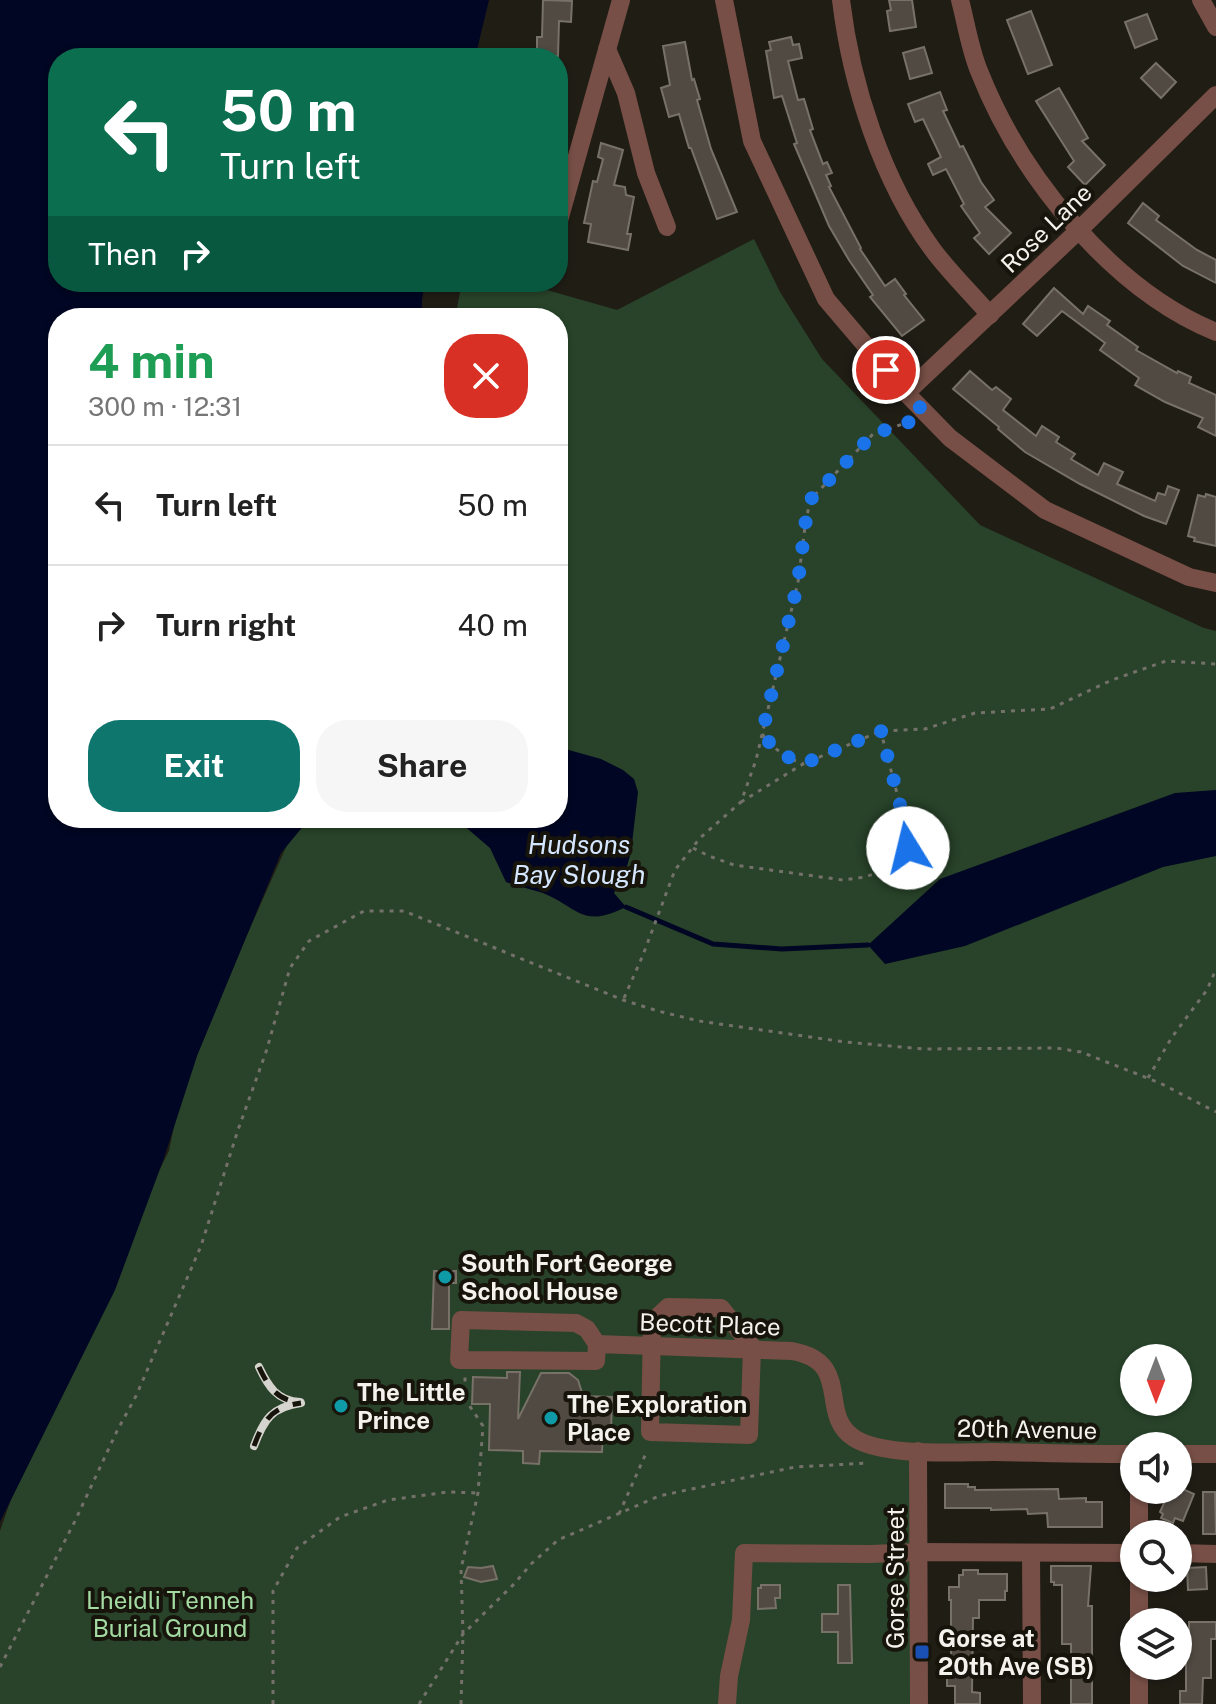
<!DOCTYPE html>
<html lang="en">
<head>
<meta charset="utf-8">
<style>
	:root { --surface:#fff; --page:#f6f6f6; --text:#222; --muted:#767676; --line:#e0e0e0; --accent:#0f766e }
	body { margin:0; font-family:"Public Sans",sans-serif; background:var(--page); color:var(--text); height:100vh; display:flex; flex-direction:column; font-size:30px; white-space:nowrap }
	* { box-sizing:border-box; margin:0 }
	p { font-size:26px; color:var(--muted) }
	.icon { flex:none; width:44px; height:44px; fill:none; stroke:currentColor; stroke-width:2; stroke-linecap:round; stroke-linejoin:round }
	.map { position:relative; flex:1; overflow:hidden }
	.panel { position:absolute; left:48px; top:308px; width:520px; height:520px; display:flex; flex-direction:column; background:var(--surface); border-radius:32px; box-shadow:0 2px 6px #0004 }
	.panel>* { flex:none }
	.hud { position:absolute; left:48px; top:48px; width:520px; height:244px; border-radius:32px; box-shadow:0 2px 6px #0004; background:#0b6e4f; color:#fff; overflow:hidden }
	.needle { width:52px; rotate:180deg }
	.fabs { position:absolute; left:1120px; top:1344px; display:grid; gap:16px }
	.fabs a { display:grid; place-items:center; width:72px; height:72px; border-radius:50%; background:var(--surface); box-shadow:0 2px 6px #0004; font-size:40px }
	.pin { position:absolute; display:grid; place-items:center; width:68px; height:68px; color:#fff; margin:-34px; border:4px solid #fff; border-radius:50%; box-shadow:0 2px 8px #0007 }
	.me { position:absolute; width:88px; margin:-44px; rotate:351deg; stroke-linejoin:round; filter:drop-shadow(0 0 6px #0008) }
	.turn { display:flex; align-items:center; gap:28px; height:168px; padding:0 40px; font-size:36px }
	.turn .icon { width:104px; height:104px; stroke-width:2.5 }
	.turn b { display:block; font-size:56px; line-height:68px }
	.then { display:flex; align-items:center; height:76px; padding:0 40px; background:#0003; gap:16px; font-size:30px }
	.round { display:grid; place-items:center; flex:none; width:84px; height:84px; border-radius:32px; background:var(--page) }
	.headline { display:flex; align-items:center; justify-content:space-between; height:136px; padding:0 40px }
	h1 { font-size:48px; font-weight:700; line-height:60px; color:#1e9e55 }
	.button { display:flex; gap:16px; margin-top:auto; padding:16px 40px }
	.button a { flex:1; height:92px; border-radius:32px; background:var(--accent); color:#fff; font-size:32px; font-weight:700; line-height:92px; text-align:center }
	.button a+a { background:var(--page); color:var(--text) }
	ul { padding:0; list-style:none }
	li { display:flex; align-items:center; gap:24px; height:120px; padding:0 40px; border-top:2px solid var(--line) }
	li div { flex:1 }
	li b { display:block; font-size:30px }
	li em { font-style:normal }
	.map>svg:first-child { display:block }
</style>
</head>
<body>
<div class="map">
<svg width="1216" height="1704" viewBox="0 0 1216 1704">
	<rect width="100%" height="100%" fill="#201d15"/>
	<!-- green -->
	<path fill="#284329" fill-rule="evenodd" d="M754,239L780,292L822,359L980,525L1204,628L1216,631V1458L1178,1446H1134L910,1460L917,1704H0V1531L48,1392L169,1151L184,1076L299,818H558V318H455L462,282H519L617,310ZM1134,1358H1178V1402H1134Z"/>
	<!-- water -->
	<g fill="#000623">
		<polygon points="0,0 489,0 475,58 58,58 58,282 425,282 422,300 422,318 58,318 58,818 310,818 281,853 197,1056 164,1158 115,1290 0,1522"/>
		<path d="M558,747L601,759L623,770L634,779L638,792L631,852L624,877L614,893L626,907C582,929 579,908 543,893C531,889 518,886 506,882L490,848L455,818H558Z"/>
		<polygon points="1216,790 1216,856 1163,867 965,946 885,964 868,945 940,879 1175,793"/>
	</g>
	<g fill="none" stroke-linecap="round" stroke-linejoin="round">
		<!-- stream -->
		<polyline stroke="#000623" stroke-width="5" points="626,907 713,944 782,949 868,945"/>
	</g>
	<!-- building -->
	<g fill="#504a42" stroke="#777168" stroke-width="2">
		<polygon points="543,0 572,1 571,22 559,21 558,56 537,56 537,37 542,37"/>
		<polygon points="889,0 912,0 916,27 890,31 887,11 891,10"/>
		<polygon points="1031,11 1052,65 1028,74 1007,20"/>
		<polygon points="1147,14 1157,39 1135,48 1125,22"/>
		<polygon points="791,37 793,45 799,44 802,58 788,61 798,100 804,99 813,129 810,130 823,164 827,162 832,173 826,175 831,186 829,187 861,248 860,249 885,286 895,279 906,294 904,295 924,320 902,336 870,297 873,295 849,260 829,226 794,144 797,143 782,96 774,98 766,51 771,50 769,42"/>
		<polygon points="685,42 692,80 694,79 700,99 697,100 711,149 737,212 717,219 691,148 689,148 679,114 669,117 661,88 670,85 663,46"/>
		<polygon points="924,47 932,73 910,79 903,53"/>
		<polygon points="1156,63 1176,82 1161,98 1141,78"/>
		<polygon points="1059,88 1088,138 1082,141 1105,165 1085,185 1068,167 1074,161 1036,101"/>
		<polygon points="940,92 947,110 943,111 960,147 963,146 981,182 994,200 985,207 1011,233 989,254 974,238 980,233 961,206 964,204 946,169 933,175 928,164 941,157 923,119 915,122 908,104"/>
		<polygon points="601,143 623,150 614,185 625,187 626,195 634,197 627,234 631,234 628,250 588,242 591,224 584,223 593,181 597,182 603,159 598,157"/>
		<polygon points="1143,203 1159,216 1156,220 1197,250 1216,260 1216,283 1183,266 1128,223"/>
		<polygon points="1054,288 1083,314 1088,306 1110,321 1107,325 1138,347 1136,350 1177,373 1178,371 1191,377 1189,383 1216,395 1216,436 1198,427 1203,418 1165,402 1135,385 1139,378 1100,350 1105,343 1062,311 1037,336 1023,324"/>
		<polygon points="970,371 992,390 996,387 1011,399 1003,410 1036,436 1042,426 1059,437 1056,442 1075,454 1071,459 1098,475 1104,463 1123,472 1117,484 1155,501 1158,493 1165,495 1168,486 1179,490 1166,524 1144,516 1080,484 1025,452 998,429 999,427 953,389"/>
		<polygon points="1206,494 1216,497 1216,546 1194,541 1195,538 1188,536 1198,495 1205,497"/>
		<polygon points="434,1271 456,1271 456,1283 449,1283 449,1329 432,1329"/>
		<polygon points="507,1372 520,1372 518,1419 541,1373 569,1373 578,1380 583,1396 612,1397 611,1432 603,1432 602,1452 540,1451 539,1464 523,1463 523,1451 489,1450 490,1404 472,1404 473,1377 507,1378"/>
		<polygon points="945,1484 968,1484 968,1487 975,1487 975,1490 1058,1489 1059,1499 1086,1498 1086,1502 1102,1502 1102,1527 1048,1527 1047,1513 1028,1514 1027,1509 991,1510 991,1508 945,1508"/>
		<polygon points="1172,1490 1185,1490 1194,1494 1183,1521 1175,1518 1173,1523 1161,1518 1163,1514 1160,1512 1168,1494 1170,1495"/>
		<polygon points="1203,1492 1215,1492 1216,1534 1203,1534"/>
		<polygon points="493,1566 497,1579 481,1582 464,1577 468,1567 481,1568"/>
		<polygon points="1051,1566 1091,1566 1088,1606 1092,1606 1092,1704 1071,1704 1071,1644 1062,1644 1062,1585 1054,1585 1054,1582 1051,1582"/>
		<polygon points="1206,1567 1207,1589 1188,1590 1187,1568"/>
		<polygon points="963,1570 978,1570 978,1574 1007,1574 1007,1591 1005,1591 1005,1600 979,1600 979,1618 973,1618 972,1692 980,1693 980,1704 955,1704 955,1686 947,1686 947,1663 951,1663 951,1600 949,1600 949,1587 959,1587 959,1575 963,1575"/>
		<polygon points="761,1585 780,1585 780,1598 775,1598 776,1608 758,1609 758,1588 761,1588"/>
		<polygon points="838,1585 850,1585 852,1663 838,1663 838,1632 822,1632 822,1614 838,1614"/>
		<polygon points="1189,1622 1216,1622 1216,1639 1211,1639 1211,1678 1203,1678 1202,1704 1180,1704 1180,1691 1186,1691 1186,1654 1189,1654"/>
	</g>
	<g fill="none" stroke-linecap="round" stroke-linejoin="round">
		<!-- path -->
		<g stroke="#74716a" stroke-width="3" stroke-dasharray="4 6" stroke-linecap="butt">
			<path d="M762,734C774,749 785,757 803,764"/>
			<polyline points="741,802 803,764 881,731 925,729 975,713 1050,709 1112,680 1166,661 1216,664"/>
			<polyline points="693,848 709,856 734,865 843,880 865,877 900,865 908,848 906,828 881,732"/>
			<polyline points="624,998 643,955 675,870 700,838 741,802 756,760 798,582 806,519 811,499 873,434 912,421"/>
			<polyline points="1148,1078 1172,1037 1207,990 1216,969"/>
			<polyline points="619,1514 647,1451"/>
			<polyline points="0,1667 75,1521 117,1431 136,1396 201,1246 238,1130 266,1052 290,968 309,941 364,911 404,911 623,1000 658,1011 699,1021 845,1042 924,1049 1056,1048 1081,1052 1160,1083 1216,1112"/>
			<polyline points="273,1704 273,1591 297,1548 340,1517 388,1500 448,1492 478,1493"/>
			<polyline points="419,1704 463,1634 515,1583 531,1564 558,1540 659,1496 795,1467 869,1463"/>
			<polyline points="461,1704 463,1634 461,1569 478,1493 483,1426 465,1399 465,1375"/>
		</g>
		<!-- minor -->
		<g stroke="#774f46" stroke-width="18">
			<polyline points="724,0 752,141 826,299 906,393 950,438 1045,510 1189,577 1216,583"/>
			<path d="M841,0C851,84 882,181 933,250C950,273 971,293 990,315"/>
			<path d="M960,0C966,23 970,49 979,71C1020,175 1111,289 1216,332"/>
			<polyline points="1201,0 1216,27"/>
			<polyline points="607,49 626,93 646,173 667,227"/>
			<polyline points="558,224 621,0"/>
			<polyline points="906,393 1078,231 1216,95"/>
			<path d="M597,1344L587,1329L576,1323L461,1320L459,1360L596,1361L597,1344L792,1351C854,1362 817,1414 854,1438C883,1457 957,1452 993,1452C1040,1453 1087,1454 1134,1454"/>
			<polyline points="752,1349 749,1435 650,1432 652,1322 668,1307 721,1308 754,1349"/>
			<polyline points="918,1451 919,1704"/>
			<polyline points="1178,1454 1216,1454"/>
			<polyline points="1139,1534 1139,1490"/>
			<polyline points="1031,1553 1032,1704"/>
			<polyline points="1178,1553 1216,1554"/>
			<polyline points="1139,1578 1139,1622"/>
			<polyline points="1139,1666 1139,1704"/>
			<polyline points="727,1704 729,1676 741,1620 744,1553 871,1554 919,1552 1134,1553"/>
		</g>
		<!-- rail casing -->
		<g stroke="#d6d4ce" stroke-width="8">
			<g id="rail">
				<path d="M259,1367C268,1386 277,1401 300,1402"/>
				<path d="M254,1446C264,1419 272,1407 301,1403"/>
			</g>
		</g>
		<!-- rail -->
		<use href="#rail" stroke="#17140c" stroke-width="5" stroke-dasharray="15" stroke-linecap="butt"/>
	</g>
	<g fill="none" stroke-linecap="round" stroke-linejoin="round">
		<!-- route -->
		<path stroke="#1a73e8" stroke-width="14" stroke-dasharray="0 25.2" d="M886,370L924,412L915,420L873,434L811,499L806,519L798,582L762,734C774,749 785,757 803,764L881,731L906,828L908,848"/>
	</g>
	<!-- markers -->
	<g fill="#0f9aa8" stroke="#17140c" stroke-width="3">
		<circle cx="445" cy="1277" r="8"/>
		<circle cx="341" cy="1406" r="8"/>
		<circle cx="551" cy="1418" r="8"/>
	</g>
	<rect fill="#1a4fb4" stroke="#17140c" stroke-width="3" x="914" y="1644" width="16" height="16" rx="4"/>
	<g text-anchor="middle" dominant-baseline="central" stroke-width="8" stroke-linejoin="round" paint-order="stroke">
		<!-- street labels -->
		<g font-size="24" fill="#f4f2ed" stroke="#17140c">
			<text transform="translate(1046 228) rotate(-44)">Rose Lane</text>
			<text transform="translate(710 1324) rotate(2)">Becott Place</text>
			<text transform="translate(1027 1429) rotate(1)">20th Avenue</text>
			<text transform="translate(895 1578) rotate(-90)">Gorse Street</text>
		</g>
		<!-- poi labels -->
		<g font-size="24" font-weight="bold" fill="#f4f2ed" stroke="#17140c" text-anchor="start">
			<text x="461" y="1263">South Fort George<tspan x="461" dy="28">School House</tspan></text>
			<text x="357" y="1392">The Little<tspan x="357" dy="28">Prince</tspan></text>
			<text x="567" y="1404">The Exploration<tspan x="567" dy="28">Place</tspan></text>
			<text x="938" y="1638">Gorse at<tspan x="938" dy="28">20th Ave (SB)</tspan></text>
		</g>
		<!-- park labels -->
		<g font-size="24" fill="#a3dba3" stroke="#17140c">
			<text x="170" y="1600">Lheidli T'enneh<tspan x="170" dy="28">Burial Ground</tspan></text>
		</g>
		<!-- water labels -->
		<g font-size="26" font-style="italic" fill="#d5e6ff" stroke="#17140c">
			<text x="579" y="844">Hudsons<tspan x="579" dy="30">Bay Slough</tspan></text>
		</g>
	</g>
</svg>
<div class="fabs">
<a><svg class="needle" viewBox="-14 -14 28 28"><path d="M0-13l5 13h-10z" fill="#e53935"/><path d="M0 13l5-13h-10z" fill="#767676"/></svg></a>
<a><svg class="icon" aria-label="sound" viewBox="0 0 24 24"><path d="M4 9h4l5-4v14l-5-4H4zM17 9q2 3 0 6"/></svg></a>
<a><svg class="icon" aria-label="search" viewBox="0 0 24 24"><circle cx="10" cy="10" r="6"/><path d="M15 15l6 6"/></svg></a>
<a><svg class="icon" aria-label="layers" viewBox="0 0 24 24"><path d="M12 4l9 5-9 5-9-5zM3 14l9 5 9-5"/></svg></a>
</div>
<div class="pin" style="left:886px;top:370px;background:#d93025"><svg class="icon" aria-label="arrive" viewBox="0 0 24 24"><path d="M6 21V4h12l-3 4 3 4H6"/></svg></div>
<svg class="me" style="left:908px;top:848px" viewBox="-20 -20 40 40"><circle r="19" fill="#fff"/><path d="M0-13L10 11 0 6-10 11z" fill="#1a73e8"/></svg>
<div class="hud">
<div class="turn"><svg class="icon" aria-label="left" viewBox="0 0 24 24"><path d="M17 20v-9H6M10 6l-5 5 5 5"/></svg><div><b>50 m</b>Turn left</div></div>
<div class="then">Then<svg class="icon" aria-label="right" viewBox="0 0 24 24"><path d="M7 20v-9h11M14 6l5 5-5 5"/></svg></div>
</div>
<section class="panel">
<div class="headline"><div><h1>4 min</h1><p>300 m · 12:31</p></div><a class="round" style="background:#d93025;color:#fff"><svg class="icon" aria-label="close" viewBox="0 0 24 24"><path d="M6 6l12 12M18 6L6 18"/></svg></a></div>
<ul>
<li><svg class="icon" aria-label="left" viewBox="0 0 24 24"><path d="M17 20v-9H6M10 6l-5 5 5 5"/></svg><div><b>Turn left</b></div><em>50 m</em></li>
<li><svg class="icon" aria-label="right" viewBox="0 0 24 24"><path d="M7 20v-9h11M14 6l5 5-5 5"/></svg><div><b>Turn right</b></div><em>40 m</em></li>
</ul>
<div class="button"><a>Exit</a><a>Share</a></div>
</section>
</div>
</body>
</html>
